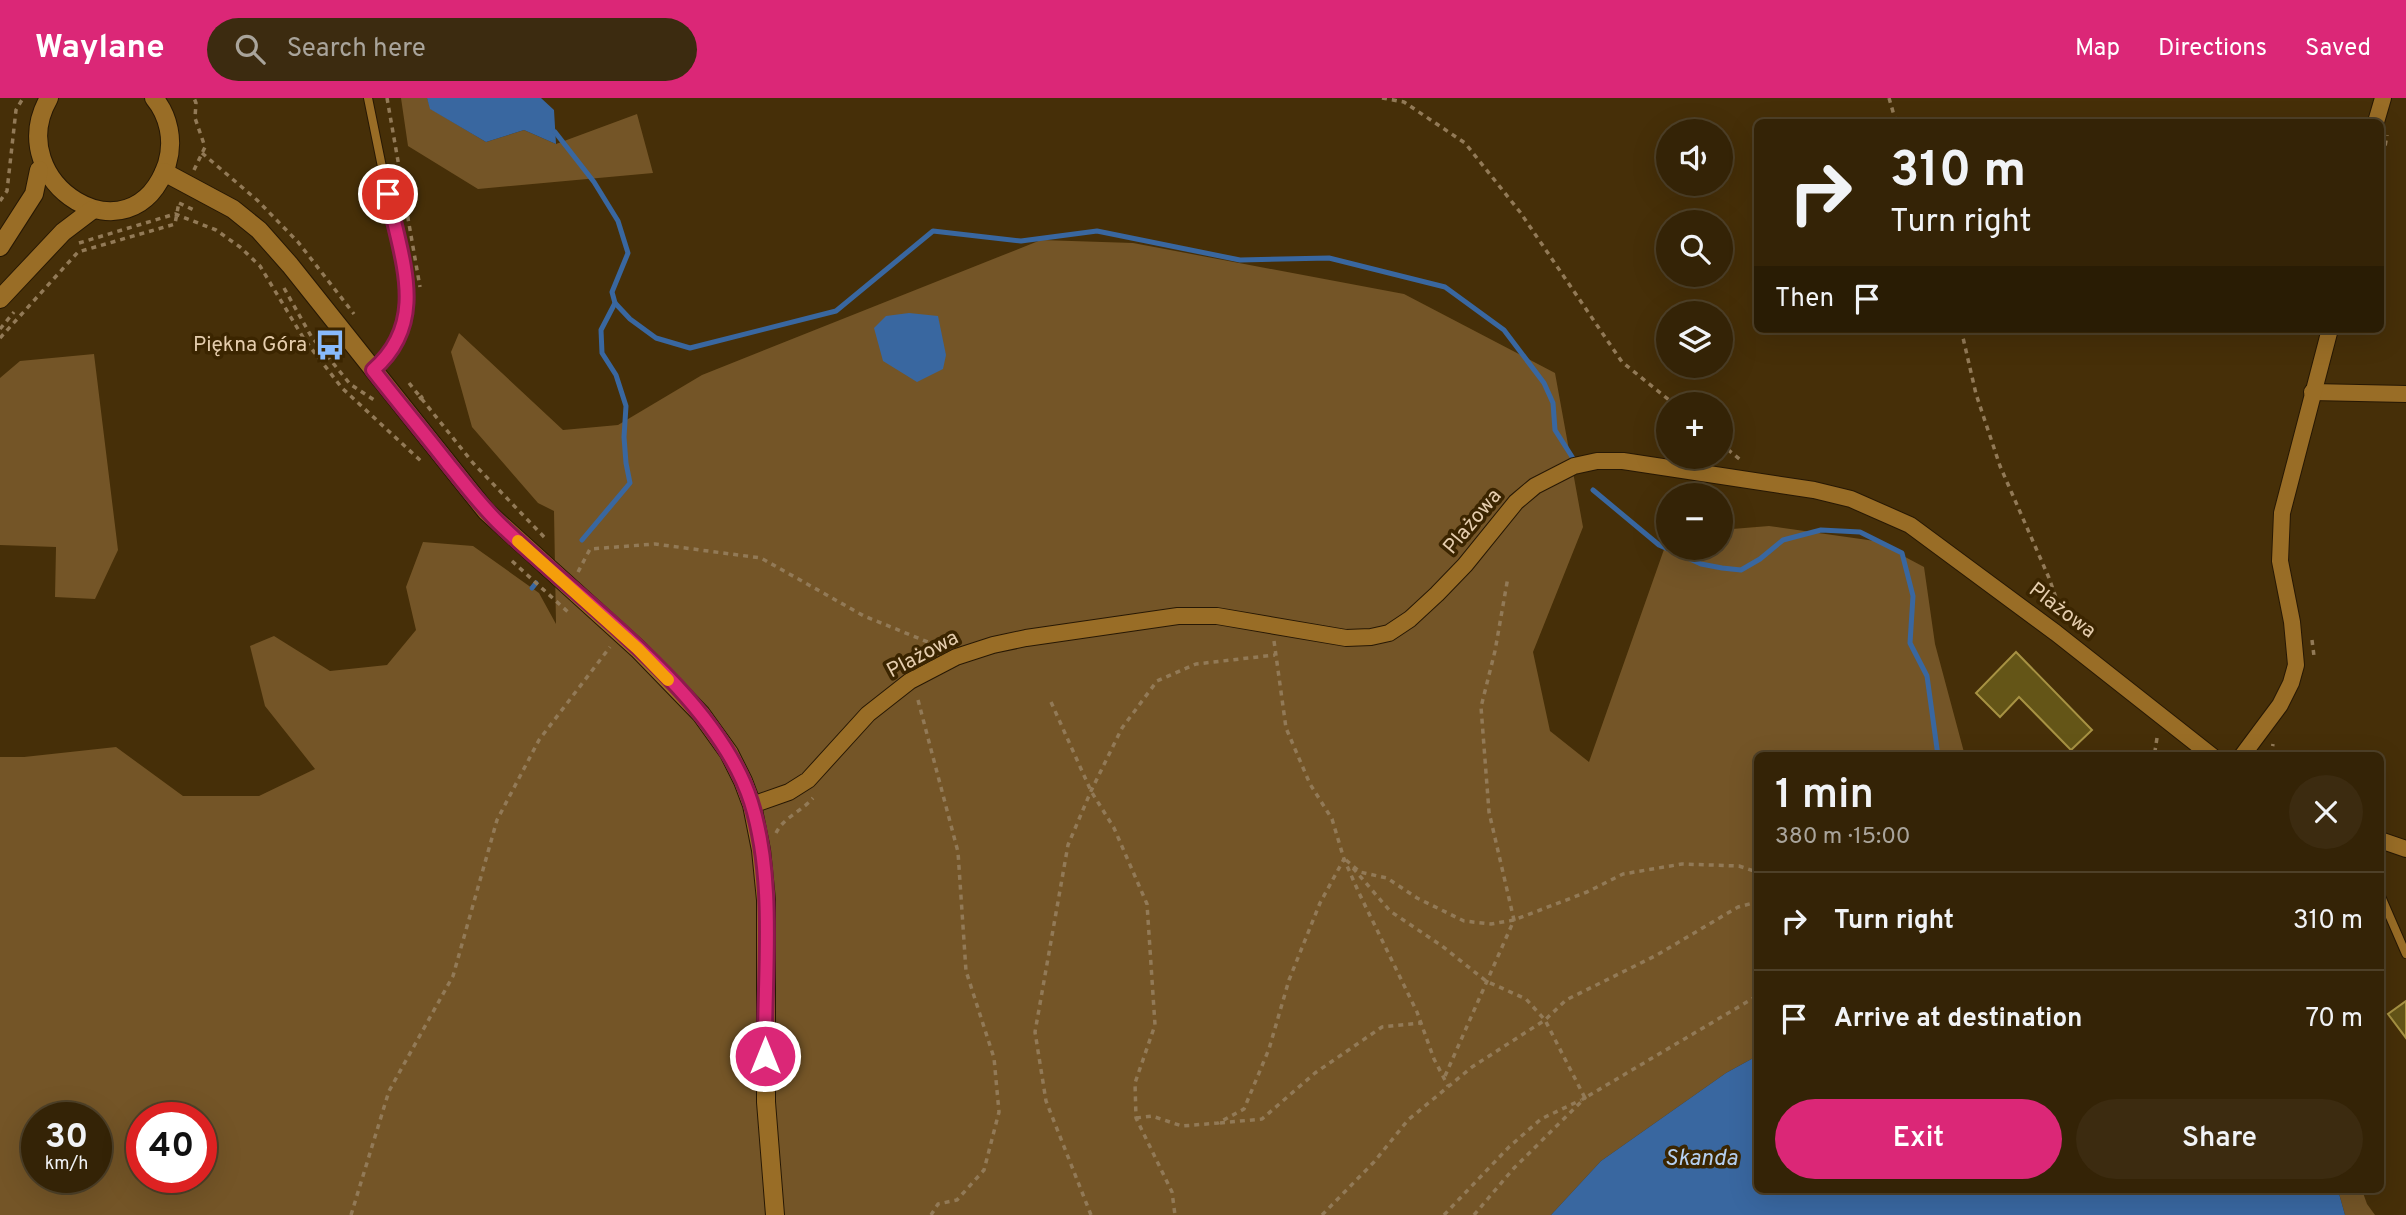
<!DOCTYPE html>
<html lang="en">
<head>
<meta charset="utf-8">
<style>
	:root { --surface:#342306; --page:#3c2b10; --text:#f1f3f6; --muted:#a9a49b; --line:#4e4028; --accent:#db2777 }
	body { margin:0; font-family:Overpass,sans-serif; background:var(--page); color:var(--text); height:100vh; display:flex; flex-direction:column; font-size:26px; white-space:nowrap }
	* { box-sizing:border-box; margin:0 }
	p { font-size:23px; color:var(--muted) }
	.icon { flex:none; width:38px; height:38px; fill:none; stroke:currentColor; stroke-width:2; stroke-linecap:round; stroke-linejoin:round }
	.map { position:relative; flex:1; overflow:hidden }
	.sheet { position:absolute; left:1754px; top:654px; width:630px; height:441px; display:flex; flex-direction:column; background:var(--surface); border-radius:10px; box-shadow:0 7px 28px #0002,0 0 0 2px var(--line) }
	.sheet>* { flex:none }
	.hud { position:absolute; left:1754px; top:21px; width:630px; height:214px; border-radius:10px; box-shadow:0 7px 28px #0002,0 0 0 2px var(--line); background:#342306; color:var(--text); overflow:hidden }
	.tools { position:absolute; left:1656px; top:21px; display:grid; gap:14px }
	.tools a { display:grid; place-items:center; width:77px; height:77px; border-radius:50%; background:var(--surface); box-shadow:0 7px 28px #0002,0 0 0 2px var(--line); font-size:35px }
	.speed { position:absolute; left:21px; top:1004px; display:flex; gap:14px; font-size:35px; font-weight:700; text-align:center }
	.speed>* { display:grid; place-content:center; width:91px; height:91px; border-radius:50%; background:var(--surface); box-shadow:0 7px 28px #0002,0 0 0 2px var(--line); line-height:1 }
	.speed small { font-size:18px; font-weight:400 }
	.speed .limit { border:10px solid #d22; background:#fff; color:#111 }
	.pin { position:absolute; display:grid; place-items:center; width:60px; height:60px; color:#fff; margin:-30px; border:4px solid #fff; border-radius:50%; box-shadow:0 2px 7px #0007 }
	.me { position:absolute; width:77px; margin:-38px; rotate:0deg; stroke-linejoin:round; filter:drop-shadow(0 0 5px #0008) }
	.turn { display:flex; align-items:center; gap:24px; height:147px; padding:0 21px; font-size:32px }
	.turn .icon { width:91px; height:91px; stroke-width:2.5 }
	.turn b { display:block; font-size:49px; line-height:60px }
	.then { display:flex; align-items:center; height:66px; padding:0 21px; background:#0003; gap:14px; font-size:26px }
	.round { display:grid; place-items:center; flex:none; width:74px; height:74px; border-radius:37px; background:var(--page) }
	.overview { display:flex; align-items:center; justify-content:space-between; height:119px; padding:0 21px }
	h1 { font-size:42px; font-weight:600; line-height:52px }
	.cta { display:flex; gap:14px; margin-top:auto; padding:14px 21px }
	.cta a { flex:1; height:80px; border-radius:42px; background:var(--accent); color:#fff; font-size:28px; font-weight:600; line-height:80px; text-align:center }
	.cta a+a { background:var(--page); color:var(--text) }
	ul { padding:0; list-style:none }
	li { display:flex; align-items:center; gap:21px; height:98px; padding:0 21px; border-top:2px solid var(--line) }
	li div { flex:1 }
	li b { display:block; font-size:26px }
	li em { font-style:normal }
	header { display:flex; align-items:center; gap:42px; box-sizing:border-box; height:98px; padding:0 35px; background:var(--accent); color:#fff }
	header strong { font-size:33px }
	nav { display:flex; gap:38px; margin-inline-start:auto; font-size:24px }
	.search { width:490px; height:63px; background:var(--page); display:flex; align-items:center; gap:18px; box-sizing:border-box; padding:0 24px; border-radius:38px; color:var(--muted); font-size:26px }
	.map>svg:first-child { display:block }
</style>
</head>
<body>
<header>
<strong>Waylane</strong>
<div class="search"><svg class="icon" aria-label="search" viewBox="0 0 24 24"><circle cx="10" cy="10" r="6"/><path d="M15 15l6 6"/></svg>Search here</div>
<nav><a>Map</a><a>Directions</a><a>Saved</a></nav>
</header>
<div class="map">
<svg width="2406" height="1117" viewBox="0 0 2406 1117">
	<rect width="100%" height="100%" fill="#462f08"/>
	<!-- green -->
	<g fill="#745527" fill-rule="evenodd">
		<polygon points="401,0 427,0 431,11 486,44 524,32 556,46 637,16 653,75 478,91 408,48"/>
		<path d="M1041,142L1133,145L1404,196L1555,275L1583,429L1533,554L1550,633L1589,664L1668,440V450H1720V432L1769,428L1875,443L1924,469L1935,546L1965,658H1757V958L1726,975L1601,1063L1551,1117H0V659H24L116,649L183,698H259L315,671L265,608L250,548L274,538L330,573L387,567L416,532L406,489L423,444L473,448L539,495L556,526L554,413L538,405L472,329L451,254L459,235L563,332L618,327L702,277ZM37,1020H96V1080H37ZM142,1020H201V1080H142Z"/>
		<polygon points="94,256 118,452 95,501 55,499 56,449 0,447 0,280 20,263"/>
		<polygon points="2338,1092 2362,1092 2367,1106 2375,1117 2345,1117"/>
	</g>
	<!-- water -->
	<g fill="#3967a0">
		<polygon points="427,0 541,0 554,12 556,46 524,32 486,44 430,11"/>
		<polygon points="909,215 938,218 946,257 943,271 917,284 883,263 874,230 886,218"/>
		<polygon points="1757,958 1757,1092 2338,1092 2345,1117 1551,1117 1601,1063 1726,975"/>
	</g>
	<g fill="none" stroke-linecap="round" stroke-linejoin="round">
		<!-- stream -->
		<g stroke="#3967a0" stroke-width="5">
			<polyline points="555,34 594,84 618,123 628,155 612,194 615,205 630,221 656,240 690,250 836,213 933,133 1021,143 1097,133 1240,162 1329,160 1445,189 1504,232 1544,285 1553,305 1555,332 1576,365"/>
			<polyline points="1593,392 1659,447 1701,466 1722,470 1741,472 1760,461 1783,442 1821,432 1860,434 1902,455 1913,498 1910,545 1927,578 1938,658"/>
			<polyline points="582,442 630,385 626,365 624,339 626,308 616,277 602,255 601,232 615,205"/>
			<polyline points="532,490 536,485"/>
		</g>
	</g>
	<!-- building -->
	<g fill="#645517" stroke="#a79243" stroke-width="2">
		<polygon points="2016,554 2092,632 2071,652 2019,599 2000,619 1976,595"/>
		<polygon points="2406,903 2406,940 2388,916"/>
	</g>
	<g fill="none" stroke-linecap="round" stroke-linejoin="round">
		<!-- lane casing -->
		<g stroke="#271804" stroke-width="10">
			<g id="lane">
				<path d="M368,0L407,192C406,228 401,248 373,272"/>
				<polyline points="2380,796 2406,856"/>
			</g>
		</g>
		<!-- street casing -->
		<g stroke="#271804" stroke-width="18">
			<g id="street">
				<polyline points="2376,24 2383,0"/>
				<polyline points="2312,294 2406,296"/>
				<polyline points="2242,658 2280,607 2291,585 2296,567 2292,524 2280,463 2282,415 2330,231"/>
				<polyline points="752,707 789,694 808,682 868,616 910,583 956,559 993,547 1026,540 1178,518 1217,518 1346,540 1371,539 1389,535 1410,521 1437,496 1465,467 1516,404 1535,388 1574,368 1597,363 1623,363 1814,392 1851,401 1910,427 2056,535 2212,658"/>
				<polyline points="2380,742 2406,751"/>
			</g>
		</g>
		<!-- secondary casing -->
		<g stroke="#271804" stroke-width="20">
			<g id="secondary">
				<path d="M49,0C0,85 132,168 167,66C174,43 169,18 154,0"/>
				<polyline points="164,74 233,111 259,132 290,167 486,413 638,551 701,616 729,655 743,683 752,707 761,752 766,802 766,1004 775,1117"/>
				<polyline points="0,149 34,96 39,72"/>
				<polyline points="0,201 63,134 92,112"/>
			</g>
		</g>
		<!-- path -->
		<g stroke="#927a57" stroke-width="3.5" stroke-dasharray="5 5" stroke-linecap="butt">
			<polyline points="387,0 420,189"/>
			<polyline points="1382,0 1404,4 1465,45 1520,114 1622,264 1674,306"/>
			<polyline points="1889,0 1896,24"/>
			<polyline points="202,55 257,102 298,144 354,216"/>
			<polyline points="194,72 205,49 195,20 196,5 194,0"/>
			<polyline points="2380,77 2387,37"/>
			<polyline points="0,103 7,93 16,12 23,0"/>
			<polyline points="179,105 196,113"/>
			<polyline points="79,145 175,116 216,132 240,149 260,168 304,241 342,290 422,364"/>
			<polyline points="284,190 311,238 350,286 374,302"/>
			<polyline points="0,231 14,214"/>
			<polyline points="1961,231 1976,296 2000,368 2049,480 2059,508 2068,522"/>
			<polyline points="0,240 78,154 175,126 179,104"/>
			<polyline points="409,285 473,365 547,442"/>
			<polyline points="419,301 427,295"/>
			<polyline points="1720,345 1743,364"/>
			<polyline points="512,463 568,514"/>
			<polyline points="578,474 590,451 655,446 761,460 864,518 940,549"/>
			<polyline points="2312,542 2314,558"/>
			<polyline points="1274,543 1286,630 1310,686 1332,721 1344,761 1359,795 1417,914 1434,961 1448,988"/>
			<polyline points="918,602 958,754 966,873 994,960 999,1014 984,1072 957,1102 938,1106 931,1117"/>
			<polyline points="1051,604 1091,693 1114,730 1147,806 1155,927 1135,985 1136,1020 1172,1094 1175,1117"/>
			<polyline points="2157,640 2155,653 2157,658"/>
			<polyline points="2271,658 2273,646"/>
			<path d="M776,735C783,720 802,713 813,700"/>
			<polyline points="1346,762 1360,774 1387,780 1417,800 1464,823 1491,826 1514,822 1587,794 1623,776 1682,766 1739,768 1757,774"/>
			<polyline points="1353,770 1390,813 1442,848 1486,883 1526,901 1545,922 1585,1000"/>
			<polyline points="1445,978 1514,822 1489,714 1481,609 1495,553 1508,479"/>
			<polyline points="1136,1020 1152,1018 1182,1028 1218,1025 1244,1011 1269,951 1289,882 1320,805 1344,761"/>
			<polyline points="1220,1025 1262,1021 1315,975 1382,929 1421,925"/>
			<polyline points="351,1117 389,993 453,878 497,722 539,642 610,549"/>
			<polyline points="1091,1117 1046,1003 1035,934 1068,747 1091,693 1122,630 1157,583 1196,566 1275,557"/>
			<polyline points="1322,1117 1374,1064 1408,1022 1472,969 1545,922 1566,902 1657,857 1738,809 1757,804"/>
			<polyline points="1444,1117 1509,1049 1541,1021 1581,1002"/>
			<polyline points="1474,1117 1514,1070 1585,1000 1583,1001 1757,898"/>
		</g>
		<!-- lane -->
		<use href="#lane" stroke="#996d26" stroke-width="8"/>
		<!-- street -->
		<use href="#street" stroke="#996d26" stroke-width="16"/>
		<!-- secondary -->
		<use href="#secondary" stroke="#996d26" stroke-width="18"/>
	</g>
	<g fill="none" stroke-linecap="round" stroke-linejoin="round">
		<!-- route casing -->
		<g stroke="#8e194d" stroke-width="18">
			<path id="route" d="M388,96C400,159 430,223 373,272C398,304 424,335 449,367C467,389 484,412 505,431C585,507 717,598 751,704C776,783 764,876 765,958"/>
		</g>
		<!-- route -->
		<use href="#route" stroke="#db2777" stroke-width="12"/>
		<!-- slow -->
		<polyline stroke="#f59e0b" stroke-width="12" points="518,443 638,551 668,582"/>
	</g>
	<!-- icons -->
	<defs>
		<g id="bus-bare" transform="scale(2.415)"><path d="M-5-6H5V4H4V6H2V4H-2V6H-4V4H-5ZM-3.5-4V0h7V-4ZM-3.5 1.2v1.5H-2V1.2ZM2 1.2v1.5H3.5V1.2Z" fill="#88bafc" stroke="#3b2500" stroke-width="2.5" paint-order="stroke"/></g>
	</defs>
	<g fill-rule="evenodd">
		<use href="#bus-bare" x="330" y="247"/>
	</g>
	<g text-anchor="middle" dominant-baseline="central" stroke-width="7" stroke-linejoin="round" paint-order="stroke">
		<!-- poi labels -->
		<g font-size="21" fill="#e5cdad" stroke="#3b2500" text-anchor="end">
			<text x="307" y="247">Piękna Góra</text>
		</g>
		<!-- street labels -->
		<g font-size="21" fill="#e5cdad" stroke="#3b2500">
			<text transform="translate(1473 424) rotate(-50)">Plażowa</text>
			<text transform="translate(2062 513) rotate(37)">Plażowa</text>
			<text transform="translate(923 557) rotate(-28)">Plażowa</text>
		</g>
		<!-- water labels -->
		<g font-size="23" font-style="italic" fill="#b5cff0" stroke="#3b2500">
			<text x="1701" y="1061">Skanda</text>
		</g>
	</g>
</svg>
<div class="tools">
<a><svg class="icon" aria-label="sound" viewBox="0 0 24 24"><path d="M4 9h4l5-4v14l-5-4H4zM17 9q2 3 0 6"/></svg></a>
<a><svg class="icon" aria-label="search" viewBox="0 0 24 24"><circle cx="10" cy="10" r="6"/><path d="M15 15l6 6"/></svg></a>
<a><svg class="icon" aria-label="layers" viewBox="0 0 24 24"><path d="M12 4l9 5-9 5-9-5zM3 14l9 5 9-5"/></svg></a>
<a>+</a>
<a>−</a>
</div>
<div class="speed"><div>30<small>km/h</small></div><div class="limit">40</div></div>
<div class="pin" style="left:388px;top:96px;background:#d93025"><svg class="icon" aria-label="arrive" viewBox="0 0 24 24"><path d="M6 21V4h12l-3 4 3 4H6"/></svg></div>
<svg class="me" style="left:765px;top:958px" viewBox="-20 -20 40 40"><circle r="17" fill="#db2777" stroke="#fff" stroke-width="3"/><path d="M0-11L8 9 0 5-8 9z" fill="#fff"/></svg>
<div class="hud">
<div class="turn"><svg class="icon" aria-label="right" viewBox="0 0 24 24"><path d="M7 20v-9h11M14 6l5 5-5 5"/></svg><div><b>310 m</b>Turn right</div></div>
<div class="then">Then<svg class="icon" aria-label="arrive" viewBox="0 0 24 24"><path d="M6 21V4h12l-3 4 3 4H6"/></svg></div>
</div>
<section class="sheet">
<div class="overview"><div><h1>1 min</h1><p>380 m · 15:00</p></div><a class="round"><svg class="icon" aria-label="close" viewBox="0 0 24 24"><path d="M6 6l12 12M18 6L6 18"/></svg></a></div>
<ul>
<li><svg class="icon" aria-label="right" viewBox="0 0 24 24"><path d="M7 20v-9h11M14 6l5 5-5 5"/></svg><div><b>Turn right</b></div><em>310 m</em></li>
<li><svg class="icon" aria-label="arrive" viewBox="0 0 24 24"><path d="M6 21V4h12l-3 4 3 4H6"/></svg><div><b>Arrive at destination</b></div><em>70 m</em></li>
</ul>
<div class="cta"><a>Exit</a><a>Share</a></div>
</section>
</div>
</body>
</html>
